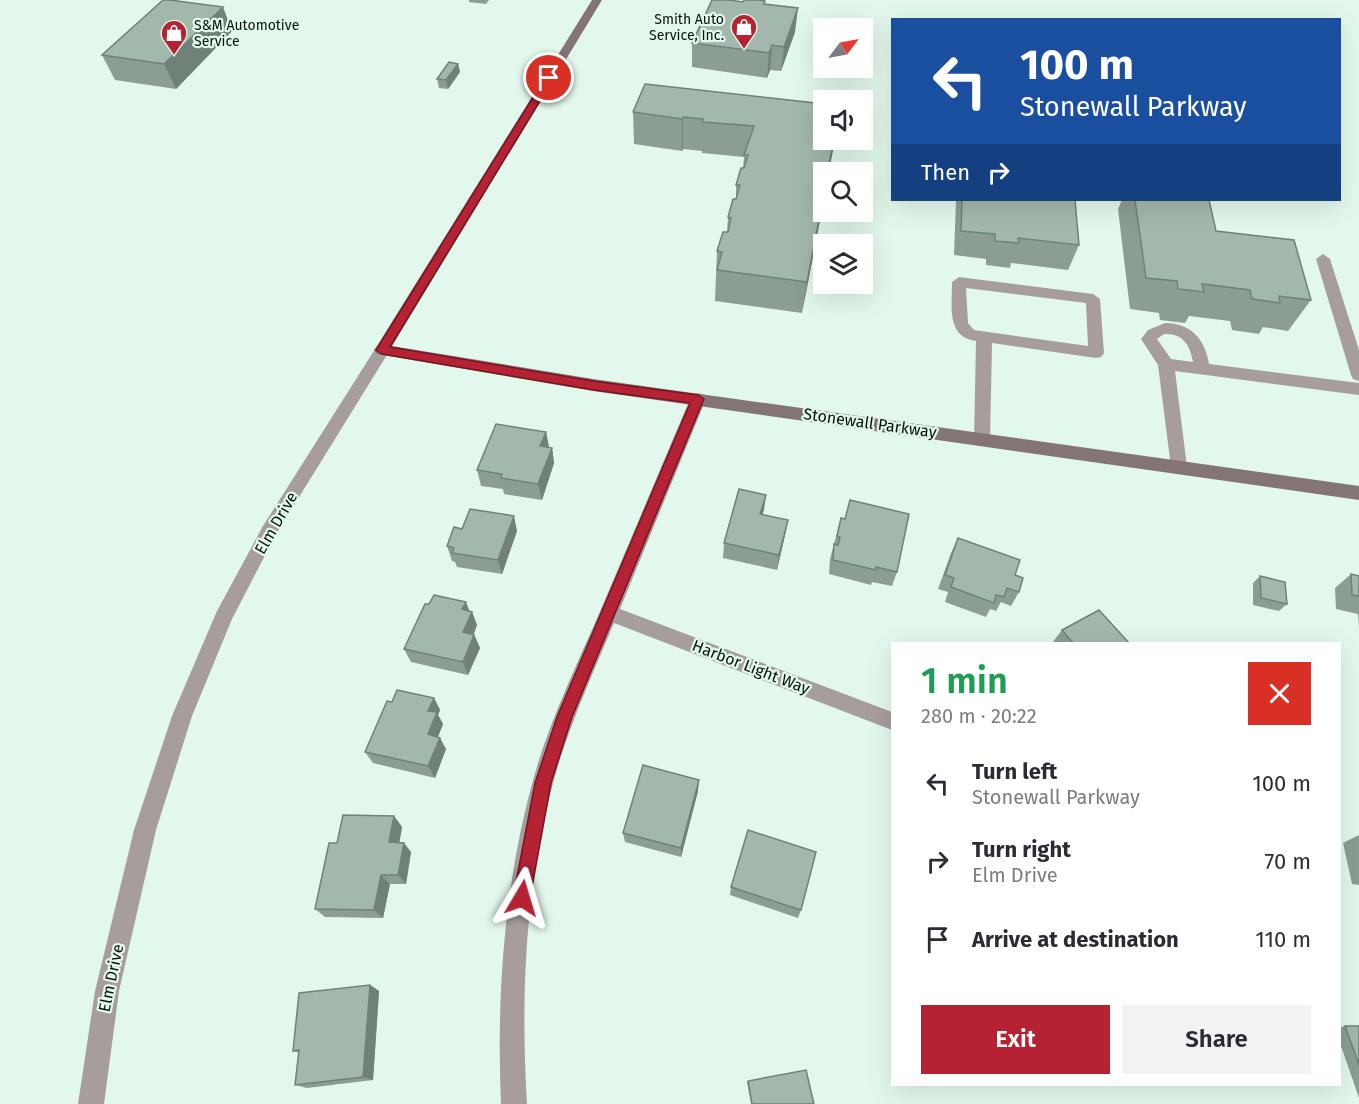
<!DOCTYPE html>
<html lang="en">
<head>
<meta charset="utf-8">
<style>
	:root { --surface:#fff; --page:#f2f2f3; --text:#2b2b33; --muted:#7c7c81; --accent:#b42234 }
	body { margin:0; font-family:"Fira Sans",sans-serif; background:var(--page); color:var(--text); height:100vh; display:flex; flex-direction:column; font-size:22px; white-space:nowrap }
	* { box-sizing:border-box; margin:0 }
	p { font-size:20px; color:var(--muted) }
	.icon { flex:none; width:33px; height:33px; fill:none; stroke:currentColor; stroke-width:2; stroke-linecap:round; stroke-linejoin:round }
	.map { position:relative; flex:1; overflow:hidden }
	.drawer { position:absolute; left:891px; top:642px; width:450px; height:444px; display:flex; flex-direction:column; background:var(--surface); border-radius:0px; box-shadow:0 6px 24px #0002 }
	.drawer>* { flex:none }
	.banner { position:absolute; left:891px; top:18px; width:450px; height:183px; border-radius:0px; box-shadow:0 6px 24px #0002; background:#1a4fa0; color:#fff; overflow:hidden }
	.needle { width:39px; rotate:58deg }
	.controls { position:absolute; left:813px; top:18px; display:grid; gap:12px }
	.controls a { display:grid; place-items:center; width:60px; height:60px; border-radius:0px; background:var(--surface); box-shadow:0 6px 24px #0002; font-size:30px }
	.pin { position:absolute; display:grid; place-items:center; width:51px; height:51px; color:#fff; margin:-26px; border:3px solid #fff; border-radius:50%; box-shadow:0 2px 6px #0007 }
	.me { position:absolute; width:66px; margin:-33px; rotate:7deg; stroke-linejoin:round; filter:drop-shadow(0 0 4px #0008) }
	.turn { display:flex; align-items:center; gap:21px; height:126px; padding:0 30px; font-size:27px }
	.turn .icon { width:78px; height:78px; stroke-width:2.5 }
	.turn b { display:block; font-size:42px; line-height:51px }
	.then { display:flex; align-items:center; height:57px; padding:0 30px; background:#0003; gap:12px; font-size:22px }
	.round { display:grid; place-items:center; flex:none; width:63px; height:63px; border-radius:0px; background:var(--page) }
	.headline { display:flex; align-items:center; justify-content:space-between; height:102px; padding:0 30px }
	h1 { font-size:36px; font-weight:600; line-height:45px; color:#1e9e55 }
	.button { display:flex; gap:12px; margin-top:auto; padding:12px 30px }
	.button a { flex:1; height:69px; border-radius:0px; background:var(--accent); color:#fff; font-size:24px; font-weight:600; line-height:69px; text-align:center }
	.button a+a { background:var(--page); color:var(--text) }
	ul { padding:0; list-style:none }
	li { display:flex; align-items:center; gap:18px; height:78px; padding:0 30px }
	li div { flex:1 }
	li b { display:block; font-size:22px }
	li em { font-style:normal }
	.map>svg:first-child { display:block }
</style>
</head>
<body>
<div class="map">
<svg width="1359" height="1104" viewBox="0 0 1359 1104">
	<rect width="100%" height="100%" fill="#e3f8ec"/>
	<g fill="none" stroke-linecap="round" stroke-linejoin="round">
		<!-- lane -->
		<g fill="#a89d9d" fill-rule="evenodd">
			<polygon points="1323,254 1330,259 1359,350 1359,381 1353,379 1351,375 1316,259"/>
			<path d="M959,277L1093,294L1100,299L1104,353L1101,357L1096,358L992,343L990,439L988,443L982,445L976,443L974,439L976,341C946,337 952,306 952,282ZM966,288L1086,303L1088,346L974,330L968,323Z"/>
			<path d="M1165,323C1191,323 1205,339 1209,364L1359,383V395L1175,371L1187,467L1185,472L1179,474L1173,472L1171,467L1158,365L1141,339L1148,330ZM1164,334C1183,333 1190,345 1193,362L1171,359L1157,339Z"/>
		</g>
		<!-- street -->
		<g fill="#a89d9d" fill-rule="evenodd">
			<polygon points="382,345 387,346 390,350 275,536 232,619 192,716 156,830 119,991 104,1104 78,1104 95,991 134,830 172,716 217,611 263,526 377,346"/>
			<path d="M698,393L704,395L706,399L620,609L892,712V730L614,623C595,668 575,713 560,759C526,870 520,989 527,1104H501C496,990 505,873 538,763C554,712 577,664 598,616C629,544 659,471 690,399L692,395Z"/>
		</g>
		<!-- secondary -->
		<polygon fill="#847574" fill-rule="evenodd" points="592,0 602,0 392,346 593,379 1359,486 1359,500 593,391 377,354 374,350 377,346"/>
	</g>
	<!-- wall -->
	<g fill="#8c9e94">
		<polygon points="469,0 489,0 486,4 469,2"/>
		<polygon points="765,4 795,32 781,71 770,70 767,78 692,67 692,43"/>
		<polygon points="232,31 176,89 115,80 102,55"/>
		<polygon points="458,64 460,72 448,89 439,88 437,79"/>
		<polygon points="824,104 824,200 802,313 715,301 717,251 727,232 728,217 736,199 736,185 743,168 744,157 702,153 702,151 683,149 682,151 634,144 633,112"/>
		<polygon points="956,200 1075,200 1079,245 1068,270 1011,263 1010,268 986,265 986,259 954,255"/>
		<polygon points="1122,200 1209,200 1216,231 1311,300 1288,331 1263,327 1259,334 1232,330 1230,321 1189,316 1185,323 1160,320 1159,313 1130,309 1118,209"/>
		<polygon points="546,432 549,447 552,448 554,463 542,500 504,494 503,489 481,486 477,470"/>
		<polygon points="766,495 762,515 788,520 785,535 777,570 723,558 724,543"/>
		<polygon points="841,518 897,572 892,586 872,582 871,585 829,574 830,559"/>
		<polygon points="462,529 517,531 502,574 457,567 455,562 452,561 447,546"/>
		<polygon points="958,538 1015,575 1019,592 1011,606 1001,602 996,611 990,609 986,617 945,602 948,592 938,589 951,553"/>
		<polygon points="1351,574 1359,576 1359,628 1358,614 1336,609 1335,588"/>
		<polygon points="1260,576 1287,604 1279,611 1253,605 1253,583"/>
		<polygon points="469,611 472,612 477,625 474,634 480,648 468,675 411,662 404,649"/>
		<polygon points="1062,630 1130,644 1052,643"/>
		<polygon points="434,698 440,710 438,715 443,724 438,737 446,749 435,778 373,763 365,752 392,702"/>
		<polygon points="698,791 681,857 625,842 623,833"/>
		<polygon points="394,816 402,827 399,842 411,852 406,884 390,884 383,918 325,917 315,909 337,843"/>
		<polygon points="1359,835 1359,885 1352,884 1343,843"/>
		<polygon points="731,887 801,910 798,918 730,895"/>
		<polygon points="370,985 379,991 373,1080 307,1088 295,1085 299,1053 293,1051"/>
		<polygon points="1345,1026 1359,1026 1359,1098 1340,1043 1340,1027"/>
		<polygon points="748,1081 814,1104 751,1104 747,1082"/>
	</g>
	<!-- shaded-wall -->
	<g fill="#728178">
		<polygon points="223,7 232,31 176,89 164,64"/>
		<polygon points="798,8 795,32 781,71 784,47"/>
		<polygon points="772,45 770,70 767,78 769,53"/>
		<polygon points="458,64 460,72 448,89 446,80"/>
		<polygon points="683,117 683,149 682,151 682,119"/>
		<polygon points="834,140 835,140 829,172 827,172"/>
		<polygon points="824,193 824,200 802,313 807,282"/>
		<polygon points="546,432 549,447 540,446"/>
		<polygon points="552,448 554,463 542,500 538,484"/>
		<polygon points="766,495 764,510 758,529 760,514"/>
		<polygon points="514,516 517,531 502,574 498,560"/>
		<polygon points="788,520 785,535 777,570 779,555"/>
		<polygon points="466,602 471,615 472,612 477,625 469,645 463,632 462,609"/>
		<polygon points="474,635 480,648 468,675 463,662"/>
		<polygon points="434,698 440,710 438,715 443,724 434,746 428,734 428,711"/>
		<polygon points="440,738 446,749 435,778 428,766"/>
		<polygon points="699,780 698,791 681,857 681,848"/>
		<polygon points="394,816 402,827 398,851 389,842"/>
		<polygon points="404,843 411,852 406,884 398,875"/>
		<polygon points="381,875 390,884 383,918 374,910"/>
		<polygon points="370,985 379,991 373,1080 363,1077"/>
	</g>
	<!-- building -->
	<g fill="#a3b8ac" stroke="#728178" stroke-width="1.5">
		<polygon points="163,0 170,0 223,7 164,64 102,55"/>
		<polygon points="712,0 729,0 743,2 744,0 759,0 765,1 764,4 798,8 784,47 772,45 769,53 692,43"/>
		<polygon points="449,62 458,64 446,80 437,79"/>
		<polygon points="645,84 824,104 824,140 834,140 827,172 824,172 824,193 807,282 717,270 722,252 717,251 723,232 728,232 731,218 728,217 733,199 736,199 740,185 736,185 741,168 744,168 748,155 744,155 754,126 702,122 703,119 683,117 682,119 633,112"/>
		<polygon points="962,200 1075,200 1079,245 1018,238 1019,243 995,241 995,234 961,231"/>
		<polygon points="1135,200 1209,200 1216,231 1294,240 1311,300 1279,296 1280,303 1252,299 1250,290 1202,284 1204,292 1178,289 1177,281 1146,278"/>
		<polygon points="496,424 546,432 540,446 552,448 538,484 501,478 502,474 477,470"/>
		<polygon points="739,489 766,495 760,514 788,520 779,555 724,543"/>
		<polygon points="850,500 909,514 897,572 876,567 876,570 833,560 834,544 838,545 840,537 837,536 841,518 845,519"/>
		<polygon points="470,509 514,516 498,560 452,553 454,548 447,546 454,527 462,529"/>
		<polygon points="958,538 1020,560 1015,575 1023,578 1019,592 1007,588 1004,597 996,595 994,603 951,587 954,578 945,575"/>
		<polygon points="1351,574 1359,576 1359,596 1352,595"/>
		<polygon points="1260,576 1285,582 1287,604 1261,598"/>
		<polygon points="434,595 466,602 462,609 472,612 463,632 474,635 463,662 404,649 425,604 429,604"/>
		<polygon points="1099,610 1130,644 1074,644 1062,630"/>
		<polygon points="397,690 434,698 428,711 437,712 428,734 440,738 428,766 365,752 387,701 392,702"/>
		<polygon points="643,765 699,780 681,848 623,833"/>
		<polygon points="343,815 394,816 389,842 404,843 398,875 381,875 374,910 315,909 329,843 337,843"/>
		<polygon points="748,830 816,852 801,910 731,887"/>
		<polygon points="370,985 363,1077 295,1085 299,1050 293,1051 299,993"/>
		<polygon points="1345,1026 1359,1026 1359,1065"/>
		<polygon points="806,1070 814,1104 752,1104 748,1081"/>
	</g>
	<!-- route -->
	<polygon fill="#b42234" stroke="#751622" stroke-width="1.5" points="549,75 554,78 390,347 594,381 698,395 704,399 572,717 551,783 530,898 528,905 522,907 516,905 513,898 535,783 557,717 690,403 594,390 382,354 376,350 545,78"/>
	<!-- icons -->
	<defs>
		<g id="shop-pin" transform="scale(1.35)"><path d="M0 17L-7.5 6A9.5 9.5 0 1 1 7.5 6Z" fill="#b42234" stroke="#e3f8ec"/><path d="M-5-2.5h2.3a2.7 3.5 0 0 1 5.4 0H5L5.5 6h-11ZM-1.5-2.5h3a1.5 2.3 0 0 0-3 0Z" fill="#fff"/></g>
	</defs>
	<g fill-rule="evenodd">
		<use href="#shop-pin" x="744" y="27"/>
		<use href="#shop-pin" x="174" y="33"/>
	</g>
	<g text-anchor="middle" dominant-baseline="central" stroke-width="4.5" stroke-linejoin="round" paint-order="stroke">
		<!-- far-poi labels -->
		<g font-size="14" fill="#09110d" stroke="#e3f8ec" text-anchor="end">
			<text x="724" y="19">Smith Auto<tspan x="724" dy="16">Service, Inc.</tspan></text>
			<text x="194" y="25" text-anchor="start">S&amp;M Automotive<tspan x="194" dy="16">Service</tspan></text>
		</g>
		<!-- street labels -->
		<g font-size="16" fill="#09110d" stroke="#e3f8ec">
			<text transform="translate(870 423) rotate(8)">Stonewall Parkway</text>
			<text transform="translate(276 523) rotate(-60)">Elm Drive</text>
			<text transform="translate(751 667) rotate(21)">Harbor Light Way</text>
			<text transform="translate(111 978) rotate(-78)">Elm Drive</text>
		</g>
	</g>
</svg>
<div class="controls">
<a><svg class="needle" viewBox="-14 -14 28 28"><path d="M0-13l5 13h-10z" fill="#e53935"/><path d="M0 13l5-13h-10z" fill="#7c7c81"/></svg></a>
<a><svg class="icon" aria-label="sound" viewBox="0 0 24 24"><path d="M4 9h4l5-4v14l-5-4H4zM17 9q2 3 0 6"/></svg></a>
<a><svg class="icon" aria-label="search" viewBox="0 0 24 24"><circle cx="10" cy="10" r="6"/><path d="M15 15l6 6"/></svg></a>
<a><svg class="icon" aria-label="layers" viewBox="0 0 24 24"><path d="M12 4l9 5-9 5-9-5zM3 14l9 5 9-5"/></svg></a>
</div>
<div class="pin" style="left:549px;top:78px;background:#d93025"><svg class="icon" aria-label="arrive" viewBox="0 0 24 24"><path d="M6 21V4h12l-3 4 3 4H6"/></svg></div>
<svg class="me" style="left:522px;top:898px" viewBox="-20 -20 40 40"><path d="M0-17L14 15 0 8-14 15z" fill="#b42234" stroke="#fff" stroke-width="4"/></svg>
<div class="banner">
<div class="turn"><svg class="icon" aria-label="left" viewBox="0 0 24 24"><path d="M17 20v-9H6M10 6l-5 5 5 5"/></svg><div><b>100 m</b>Stonewall Parkway</div></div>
<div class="then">Then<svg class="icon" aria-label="right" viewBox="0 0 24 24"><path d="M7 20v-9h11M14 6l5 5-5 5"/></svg></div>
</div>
<section class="drawer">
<div class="headline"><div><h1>1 min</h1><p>280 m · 20:22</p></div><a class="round" style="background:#d93025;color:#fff"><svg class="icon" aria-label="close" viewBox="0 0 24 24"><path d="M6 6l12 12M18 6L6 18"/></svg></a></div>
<ul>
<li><svg class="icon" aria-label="left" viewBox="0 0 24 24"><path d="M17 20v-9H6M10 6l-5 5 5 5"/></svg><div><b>Turn left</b><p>Stonewall Parkway</p></div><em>100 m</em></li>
<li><svg class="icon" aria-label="right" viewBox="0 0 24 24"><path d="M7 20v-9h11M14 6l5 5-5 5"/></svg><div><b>Turn right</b><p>Elm Drive</p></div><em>70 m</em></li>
<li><svg class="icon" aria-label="arrive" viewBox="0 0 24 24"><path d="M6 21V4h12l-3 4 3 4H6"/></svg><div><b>Arrive at destination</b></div><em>110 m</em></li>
</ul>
<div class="button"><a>Exit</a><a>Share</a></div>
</section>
</div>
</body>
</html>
